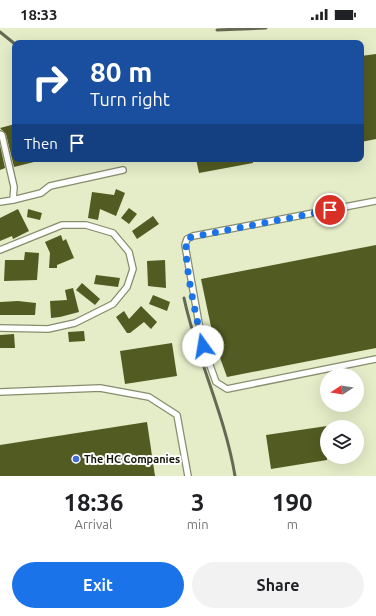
<!DOCTYPE html>
<html lang="en">
<head>
<meta charset="utf-8">
<style>
	:root { --surface:#fff; --page:#f2f2f2; --text:#202124; --muted:#757577; --accent:#1a73e8 }
	body { margin:0; font-family:Ubuntu,sans-serif; background:var(--page); color:var(--text); height:100vh; display:flex; flex-direction:column; font-size:15px; white-space:nowrap }
	* { box-sizing:border-box; margin:0 }
	p { font-size:13px; color:var(--muted) }
	.icon { flex:none; width:22px; height:22px; fill:none; stroke:currentColor; stroke-width:2; stroke-linecap:round; stroke-linejoin:round }
	.map { position:relative; height:448px; overflow:hidden }
	.side { display:flex; flex-direction:column; background:var(--surface); flex:1 }
	.side>* { flex:none }
	.guide { position:absolute; left:12px; top:12px; width:352px; height:122px; border-radius:8px; box-shadow:0 4px 16px #0002; background:#1a4fa0; color:#fff; overflow:hidden }
	.needle { width:26px; rotate:258deg }
	.controls { position:absolute; left:320px; top:340px; display:grid; gap:8px }
	.controls a { display:grid; place-items:center; width:44px; height:44px; border-radius:50%; background:var(--surface); box-shadow:0 4px 16px #0002; font-size:20px }
	.pin { position:absolute; display:grid; place-items:center; width:34px; height:34px; color:#fff; margin:-17px; border:2px solid #fff; border-radius:50%; box-shadow:0 1px 4px #0007 }
	.me { position:absolute; width:44px; margin:-22px; rotate:347deg; stroke-linejoin:round; filter:drop-shadow(0 0 3px #0008) }
	.turn { display:flex; align-items:center; gap:14px; height:84px; padding:0 12px; font-size:18px }
	.turn .icon { width:52px; height:52px; stroke-width:2.5 }
	.turn b { display:block; font-size:28px; line-height:34px }
	.then { display:flex; align-items:center; height:38px; padding:0 12px; background:#0003; gap:8px; font-size:15px }
	.eta { display:flex; justify-content:space-evenly; align-items:center; height:68px; text-align:center }
	.eta b { font-size:24px; font-weight:700; line-height:28px }
	.primary-button { display:flex; gap:8px; margin-top:auto; padding:8px 12px }
	.primary-button a { flex:1; height:46px; border-radius:24px; background:var(--accent); color:#fff; font-size:16px; font-weight:700; line-height:46px; text-align:center }
	.primary-button a+a { background:var(--page); color:var(--text) }
	.status { display:flex; justify-content:space-between; align-items:center; height:28px; padding:0 20px; background:var(--surface); direction:ltr }
	.status svg { height:11px; fill:currentColor }
	.map>svg:first-child { display:block }
</style>
</head>
<body>
<div class="status"><b>18:33</b><svg viewBox="0 0 49 12"><path d="M0 12V9h3v3zM5 12V6h3v6zM10 12V3h3v9zM15 12V0h3v12zM26 1h20v11H26zM47 4h2v5h-2z"/></svg></div>
<div class="map">
<svg width="376" height="448" viewBox="0 0 376 448">
	<rect width="100%" height="100%" fill="#e4ecc8"/>
	<!-- building -->
	<g fill="#525b21">
		<polygon points="376,26 376,111 361,114 361,28"/>
		<polygon points="15,96 15,131 34,131 34,134 14,139 6,106 0,100"/>
		<polygon points="0,117 5,140 0,142"/>
		<polygon points="196,131 253,131 253,135 199,145"/>
		<polygon points="116,161 125,165 116,188 100,181 98,192 88,190 92,164 114,167"/>
		<polygon points="129,180 137,186 129,196 121,190"/>
		<polygon points="18,181 29,203 13,211 12,208 0,213 0,190"/>
		<polygon points="28,181 42,185 40,192 27,189"/>
		<polygon points="153,188 159,196 137,211 132,203"/>
		<polygon points="61,207 63,213 66,211 74,230 57,237 57,240 49,240 50,225 45,214"/>
		<polygon points="376,217 376,320 227,349 214,313 201,251"/>
		<polygon points="25,224 39,225 37,252 4,253 5,232 24,232"/>
		<polygon points="165,232 166,260 148,258 147,233"/>
		<polygon points="96,247 120,250 118,259 94,256"/>
		<polygon points="82,255 100,271 95,277 76,262"/>
		<polygon points="73,260 79,284 60,289 51,290 50,273 67,272 65,262"/>
		<polygon points="153,267 170,274 167,283 149,276"/>
		<polygon points="18,273 36,275 35,287 0,287 0,274"/>
		<polygon points="141,278 157,294 151,301 144,294 130,305 127,305 116,289 124,283 129,291"/>
		<polygon points="84,303 85,313 69,314 68,304"/>
		<polygon points="14,306 15,320 0,320 0,307"/>
		<polygon points="172,315 177,348 125,356 120,323"/>
		<polygon points="147,394 155,448 0,448 0,417"/>
		<polygon points="327,398 327,432 271,441 266,407"/>
	</g>
	<g fill="none" stroke-linecap="round" stroke-linejoin="round">
		<!-- lane casing -->
		<g stroke="#868d6c" stroke-width="8">
			<g id="lane">
				<polyline points="0,106 2,107 14,159 13,172 0,174"/>
				<polyline points="13,172 41,165 50,158 123,142"/>
				<polyline points="376,173 193,208 187,211 185,217 203,318 216,354 227,361 376,331"/>
				<polyline points="0,222 62,197 86,197 113,205 129,224 133,241 127,259 113,276 75,295 48,301 0,300"/>
				<polyline points="0,364 100,360 149,369 177,387 188,448"/>
			</g>
		</g>
		<!-- lane -->
		<use href="#lane" stroke="#fff" stroke-width="5.5"/>
		<!-- rail -->
		<g stroke="#656953" stroke-width="3">
			<polyline points="217,2 266,0"/>
			<polyline points="0,4 15,16"/>
			<path d="M184,270C197,331 225,387 235,448"/>
		</g>
	</g>
	<g fill="none" stroke-linecap="round" stroke-linejoin="round">
		<!-- route -->
		<path stroke="#1a73e8" stroke-width="7" stroke-dasharray="0 12.6" d="M203,318C198,296 182,230 187,210L330,182"/>
	</g>
	<!-- markers -->
	<circle fill="#456adc" stroke="#fff" stroke-width="1.5" cx="76" cy="431" r="4"/>
	<g text-anchor="middle" dominant-baseline="central" stroke-width="4" stroke-linejoin="round" paint-order="stroke">
		<!-- poi labels -->
		<g font-size="11" font-weight="bold" fill="#17190c" stroke="#fff" text-anchor="start">
			<text x="84" y="431">The HC Companies</text>
		</g>
	</g>
</svg>
<div class="controls">
<a><svg class="needle" viewBox="-14 -14 28 28"><path d="M0-13l5 13h-10z" fill="#e53935"/><path d="M0 13l5-13h-10z" fill="#757577"/></svg></a>
<a><svg class="icon" aria-label="layers" viewBox="0 0 24 24"><path d="M12 4l9 5-9 5-9-5zM3 14l9 5 9-5"/></svg></a>
</div>
<div class="pin" style="left:330px;top:182px;background:#d93025"><svg class="icon" aria-label="arrive" viewBox="0 0 24 24"><path d="M6 21V4h12l-3 4 3 4H6"/></svg></div>
<svg class="me" style="left:203px;top:318px" viewBox="-20 -20 40 40"><circle r="19" fill="#fff"/><path d="M0-13L10 11 0 6-10 11z" fill="#1a73e8"/></svg>
<div class="guide">
<div class="turn"><svg class="icon" aria-label="right" viewBox="0 0 24 24"><path d="M7 20v-9h11M14 6l5 5-5 5"/></svg><div><b>80 m</b>Turn right</div></div>
<div class="then">Then<svg class="icon" aria-label="arrive" viewBox="0 0 24 24"><path d="M6 21V4h12l-3 4 3 4H6"/></svg></div>
</div>
</div>
<section class="side">
<div class="eta">
<div><b>18:36</b><p>Arrival</p></div>
<div><b>3</b><p>min</p></div>
<div><b>190</b><p>m</p></div>
</div>
<div class="primary-button"><a>Exit</a><a>Share</a></div>
</section>
</body>
</html>
